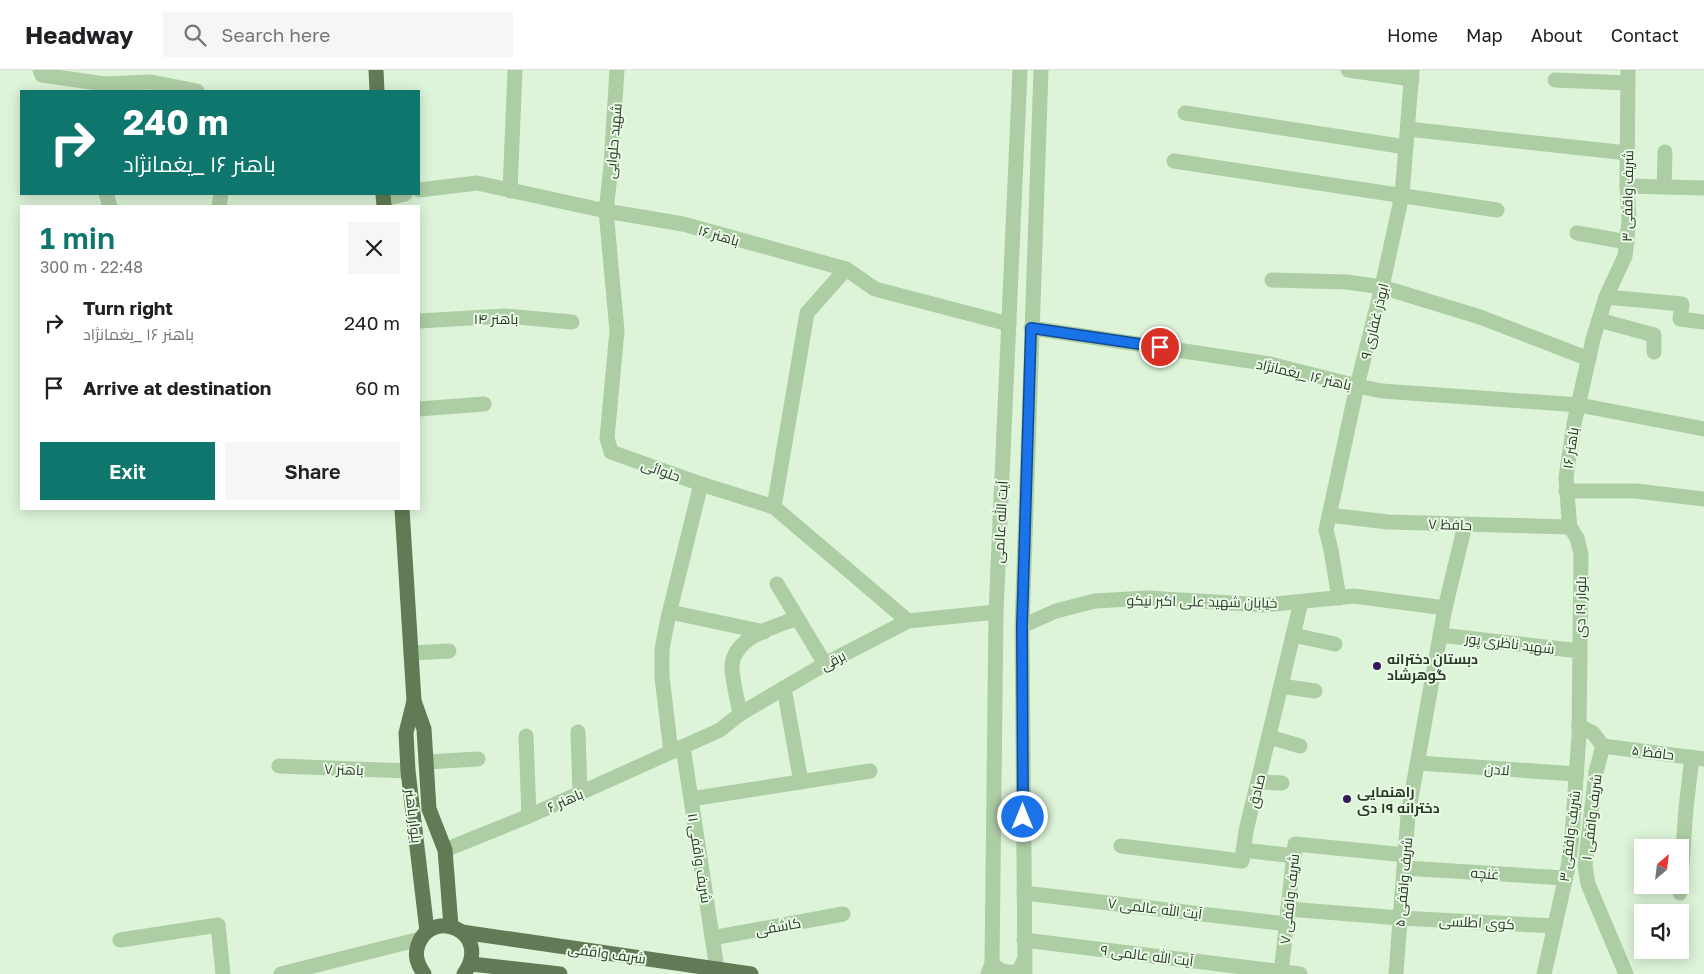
<!DOCTYPE html>
<html lang="en">
<head>
<meta charset="utf-8">
<style>
	:root { --surface:#fff; --page:#f6f6f6; --text:#202124; --muted:#757577; --line:#e0e0e0; --accent:#0f766e }
	body { margin:0; font-family:"Golos Text",Cairo,sans-serif; background:var(--page); color:var(--text); height:100vh; display:flex; flex-direction:column; font-size:19px; white-space:nowrap }
	* { box-sizing:border-box; margin:0 }
	p { font-size:16px; color:var(--muted) }
	.icon { flex:none; width:28px; height:28px; fill:none; stroke:currentColor; stroke-width:2; stroke-linecap:round; stroke-linejoin:round }
	.map { position:relative; flex:1; overflow:hidden }
	.drawer { position:absolute; left:20px; top:135px; width:400px; height:305px; display:flex; flex-direction:column; background:var(--surface); border-radius:0px; box-shadow:0 2px 12px #0003 }
	.drawer>* { flex:none }
	.banner { position:absolute; left:20px; top:20px; width:400px; height:105px; border-radius:0px; box-shadow:0 2px 12px #0003; background:#0f766e; color:#fff; overflow:hidden }
	.needle { width:32px; rotate:28deg }
	.tools { position:absolute; left:1634px; top:769px; display:grid; gap:10px }
	.tools a { display:grid; place-items:center; width:55px; height:55px; border-radius:0px; background:var(--surface); box-shadow:0 2px 12px #0003; font-size:25px }
	.pin { position:absolute; display:grid; place-items:center; width:42px; height:42px; color:#fff; margin:-21px; border:2px solid #fff; border-radius:50%; box-shadow:0 1px 5px #0007 }
	.me { position:absolute; width:55px; margin:-28px; rotate:0deg; stroke-linejoin:round; filter:drop-shadow(0 0 4px #0008) }
	.turn { display:flex; align-items:center; gap:18px; height:105px; padding:0 20px; font-size:22px }
	.turn .icon { width:65px; height:65px; stroke-width:2.5 }
	.turn b { display:block; font-size:35px; line-height:42px }
	.round { display:grid; place-items:center; flex:none; width:52px; height:52px; border-radius:0px; background:var(--page) }
	.headline { display:flex; align-items:center; justify-content:space-between; height:85px; padding:0 20px }
	h1 { font-size:30px; font-weight:600; line-height:38px; color:var(--accent) }
	.action { display:flex; gap:10px; margin-top:auto; padding:10px 20px }
	.action a { flex:1; height:58px; border-radius:0px; background:var(--accent); color:#fff; font-size:20px; font-weight:600; line-height:58px; text-align:center }
	.action a+a { background:var(--page); color:var(--text) }
	ul { padding:0; list-style:none }
	li { display:flex; align-items:center; gap:15px; height:65px; padding:0 20px }
	li div { flex:1 }
	li b { display:block; font-size:19px }
	li em { font-style:normal }
	header { display:flex; align-items:center; gap:30px; box-sizing:border-box; height:70px; padding:0 25px; background:var(--surface); border-bottom:1px solid var(--line) }
	header strong { font-size:24px }
	nav { display:flex; gap:28px; margin-inline-start:auto; font-size:18px }
	.search { width:350px; height:45px; background:var(--page); display:flex; align-items:center; gap:12px; box-sizing:border-box; padding:0 18px; border-radius:0px; color:var(--muted); font-size:19px }
	.map>svg:first-child { display:block }
</style>
</head>
<body>
<header>
<strong>Headway</strong>
<div class="search"><svg class="icon" aria-label="search" viewBox="0 0 24 24"><circle cx="10" cy="10" r="6"/><path d="M15 15l6 6"/></svg>Search here</div>
<nav><a>Home</a><a>Map</a><a>About</a><a>Contact</a></nav>
</header>
<div class="map">
<svg width="1704" height="904" viewBox="0 0 1704 904">
	<rect width="100%" height="100%" fill="#ddf4d9"/>
	<g fill="none" stroke-linecap="round" stroke-linejoin="round">
		<!-- minor -->
		<g stroke="#adcda4" stroke-width="15">
			<polyline points="40,0 42,5 105,14 151,12 197,21"/>
			<polyline points="617,0 611,96 606,141 617,261 607,368 611,382 701,414 774,437 908,551"/>
			<polyline points="1348,0 1412,9"/>
			<polyline points="1555,10 1628,13"/>
			<polyline points="1185,43 1406,77"/>
			<polyline points="1408,59 1627,83"/>
			<polyline points="1174,91 1497,140"/>
			<polyline points="1627,116 1704,118"/>
			<polyline points="1664,117 1665,82"/>
			<polyline points="419,120 477,113 606,141 683,154 846,199 875,219 1009,254"/>
			<polyline points="510,121 515,0"/>
			<polyline points="106,124 110,136"/>
			<polyline points="384,129 405,124"/>
			<polyline points="219,136 221,124"/>
			<polyline points="1577,163 1627,172"/>
			<polyline points="1272,210 1347,212 1382,217 1480,247 1589,289"/>
			<polyline points="1606,227 1682,234 1680,249 1704,252"/>
			<polyline points="1599,250 1654,265 1654,282"/>
			<polyline points="419,251 505,246 572,252"/>
			<polyline points="1031,258 1270,294 1357,316 1382,321 1579,335 1704,359"/>
			<polyline points="419,339 484,334"/>
			<polyline points="1566,421 1636,421 1704,429"/>
			<polyline points="774,437 807,243 846,199"/>
			<polyline points="1329,445 1388,452 1570,457"/>
			<polyline points="777,514 825,594"/>
			<polyline points="1339,528 1331,480 1326,460 1357,316 1382,217 1402,125 1412,0"/>
			<polyline points="670,542 764,562"/>
			<polyline points="1022,556 1056,541 1095,531 1147,528 1265,535 1354,526 1445,538"/>
			<polyline points="1293,565 1335,574"/>
			<polyline points="1440,565 1580,581"/>
			<polyline points="411,583 449,581"/>
			<polyline points="1281,616 1315,621"/>
			<polyline points="784,618 801,712"/>
			<path d="M740,644C738,631 731,606 732,595C735,566 775,557 797,548"/>
			<polyline points="1579,656 1593,663 1603,676 1596,702 1585,796 1588,814 1626,904"/>
			<polyline points="578,662 580,723"/>
			<polyline points="526,666 529,746"/>
			<polyline points="1269,667 1300,676"/>
			<polyline points="1603,676 1704,689"/>
			<polyline points="683,677 717,899"/>
			<polyline points="671,682 662,607 662,579 668,548 701,414"/>
			<polyline points="426,692 478,689"/>
			<polyline points="1418,693 1576,704"/>
			<polyline points="279,696 408,701"/>
			<polyline points="1258,712 1282,713"/>
			<polyline points="691,729 870,701"/>
			<polyline points="1121,776 1242,791 1246,761 1301,532"/>
			<polyline points="445,780 529,746 720,660 740,644 825,594 908,551 996,542"/>
			<polyline points="1243,780 1294,786"/>
			<polyline points="1404,798 1565,808"/>
			<polyline points="1024,823 1287,854"/>
			<polyline points="1680,823 1686,738 1692,687"/>
			<polyline points="1288,839 1400,848 1555,856"/>
			<polyline points="712,868 843,844"/>
			<polyline points="120,870 218,855 223,904"/>
			<polyline points="1024,870 1300,904"/>
			<path d="M992,893C1000,902 1007,904 1019,901L1024,890"/>
			<polyline points="281,904 420,869"/>
			<polyline points="988,904 992,893 996,542 1020,0"/>
			<polyline points="1025,904 1022,556 1041,0"/>
			<polyline points="1281,904 1295,774 1405,785"/>
			<polyline points="1396,904 1408,745 1445,538 1465,455"/>
			<polyline points="1544,904 1568,797 1572,767 1579,665 1581,484 1577,468 1570,457 1569,449 1566,407 1574,354 1593,269 1606,227 1625,186 1629,149 1627,116 1628,0"/>
		</g>
		<!-- major -->
		<g stroke="#627b56" stroke-width="15">
			<polyline points="376,0 377,21"/>
			<polyline points="383,124 384,136"/>
			<polyline points="402,439 414,631 424,659 429,739 445,780 451,856"/>
			<polyline points="414,631 406,663 408,701 427,861"/>
			<polyline points="462,862 751,904"/>
			<polyline points="471,894 560,904"/>
			<path d="M424,904C418,895 414,886 418,875C432,836 493,862 464,904"/>
		</g>
	</g>
	<g fill="none" stroke-linecap="round" stroke-linejoin="round">
		<!-- route casing -->
		<g stroke="#114b97" stroke-width="12">
			<polyline id="route" points="1023,747 1022,556 1031,258 1160,277"/>
		</g>
		<!-- route -->
		<use href="#route" stroke="#1a73e8" stroke-width="9"/>
	</g>
	<!-- markers -->
	<g fill="#34195c" stroke="#e9fbe6" stroke-width="2">
		<circle cx="1377" cy="596" r="5"/>
		<circle cx="1347" cy="729" r="5"/>
	</g>
	<g text-anchor="middle" dominant-baseline="central" stroke-width="4" stroke-linejoin="round" paint-order="stroke">
		<!-- street labels -->
		<g font-size="14" fill="#2d3827" stroke="#e9fbe6">
			<text transform="translate(613 71) rotate(-85)">شهید حلوایی</text>
			<text transform="translate(1627 126) rotate(-89)">شریف واقفی ۳</text>
			<text transform="translate(719 165) rotate(16)">باهنر ۱۶</text>
			<text x="496" y="248">باهنر ۱۴</text>
			<text transform="translate(1374 251) rotate(-76)">ابوذر غفاری ۹</text>
			<text transform="translate(1304 304) rotate(13)">باهنر ۱۶ _یغمانژاد</text>
			<text transform="translate(1570 378) rotate(-81)">باهنر ۱۶</text>
			<text transform="translate(661 400) rotate(20)">حلوائی</text>
			<text transform="translate(1000 452) rotate(-87)">آیت الله عالمی</text>
			<text transform="translate(1450 454) rotate(2)">حافظ ۷</text>
			<text transform="translate(1202 531) rotate(1)">خیابان شهید علی اکبر نیکو</text>
			<text transform="translate(1580 537) rotate(-89)">بلوار ۱۹ دی</text>
			<text transform="translate(1510 573) rotate(7)">شهید ناظری پور</text>
			<text transform="translate(833 590) rotate(-28)">برقی</text>
			<text transform="translate(1653 682) rotate(7)">حافظ ۵</text>
			<text transform="translate(344 699) rotate(2)">باهنر ۷</text>
			<text transform="translate(1497 699) rotate(4)">لادن</text>
			<text transform="translate(1256 721) rotate(-77)">صادق</text>
			<text transform="translate(565 730) rotate(-24)">باهنر ۶</text>
			<text transform="translate(414 746) rotate(83)">بلوار باهنر</text>
			<text transform="translate(1591 747) rotate(-83)">شریف وافقی ۱</text>
			<text transform="translate(1569 766) rotate(-83)">شریف وافقی ۳</text>
			<text transform="translate(700 788) rotate(81)">شریف واقفی ۱۱</text>
			<text transform="translate(1485 803) rotate(4)">غنچه</text>
			<text transform="translate(1403 812) rotate(-85)">شریف واقفی ۵</text>
			<text transform="translate(1289 829) rotate(-84)">شریف واقفی ۷</text>
			<text transform="translate(1155 838) rotate(7)">آیت الله عالمی ۷</text>
			<text transform="translate(1477 852) rotate(3)">کوی اطلسی</text>
			<text transform="translate(778 856) rotate(-10)">کاشفی</text>
			<text transform="translate(607 883) rotate(8)">شریف واقفی</text>
			<text transform="translate(1147 885) rotate(7)">آیت الله عالمی ۹</text>
		</g>
		<!-- poi labels -->
		<g font-size="14" font-weight="bold" fill="#2d3827" stroke="#e9fbe6" text-anchor="start">
			<text x="1387" y="588">دبستان دخترانه<tspan x="1387" dy="16">گوهرشاد</tspan></text>
			<text x="1357" y="721">راهنمایی<tspan x="1357" dy="16">دخترانه ۱۹ دی</tspan></text>
		</g>
	</g>
</svg>
<div class="tools">
<a><svg class="needle" viewBox="-14 -14 28 28"><path d="M0-13l5 13h-10z" fill="#e53935"/><path d="M0 13l5-13h-10z" fill="#757577"/></svg></a>
<a><svg class="icon" aria-label="sound" viewBox="0 0 24 24"><path d="M4 9h4l5-4v14l-5-4H4zM17 9q2 3 0 6"/></svg></a>
</div>
<div class="pin" style="left:1160px;top:277px;background:#d93025"><svg class="icon" aria-label="arrive" viewBox="0 0 24 24"><path d="M6 21V4h12l-3 4 3 4H6"/></svg></div>
<svg class="me" style="left:1023px;top:747px" viewBox="-20 -20 40 40"><circle r="17" fill="#1a73e8" stroke="#fff" stroke-width="3"/><path d="M0-11L8 9 0 5-8 9z" fill="#fff"/></svg>
<div class="banner">
<div class="turn"><svg class="icon" aria-label="right" viewBox="0 0 24 24"><path d="M7 20v-9h11M14 6l5 5-5 5"/></svg><div><b>240 m</b>باهنر ۱۶ _یغمانژاد</div></div>
</div>
<section class="drawer">
<div class="headline"><div><h1>1 min</h1><p>300 m · 22:48</p></div><a class="round"><svg class="icon" aria-label="close" viewBox="0 0 24 24"><path d="M6 6l12 12M18 6L6 18"/></svg></a></div>
<ul>
<li><svg class="icon" aria-label="right" viewBox="0 0 24 24"><path d="M7 20v-9h11M14 6l5 5-5 5"/></svg><div><b>Turn right</b><p>باهنر ۱۶ _یغمانژاد</p></div><em>240 m</em></li>
<li><svg class="icon" aria-label="arrive" viewBox="0 0 24 24"><path d="M6 21V4h12l-3 4 3 4H6"/></svg><div><b>Arrive at destination</b></div><em>60 m</em></li>
</ul>
<div class="action"><a>Exit</a><a>Share</a></div>
</section>
</div>
</body>
</html>
